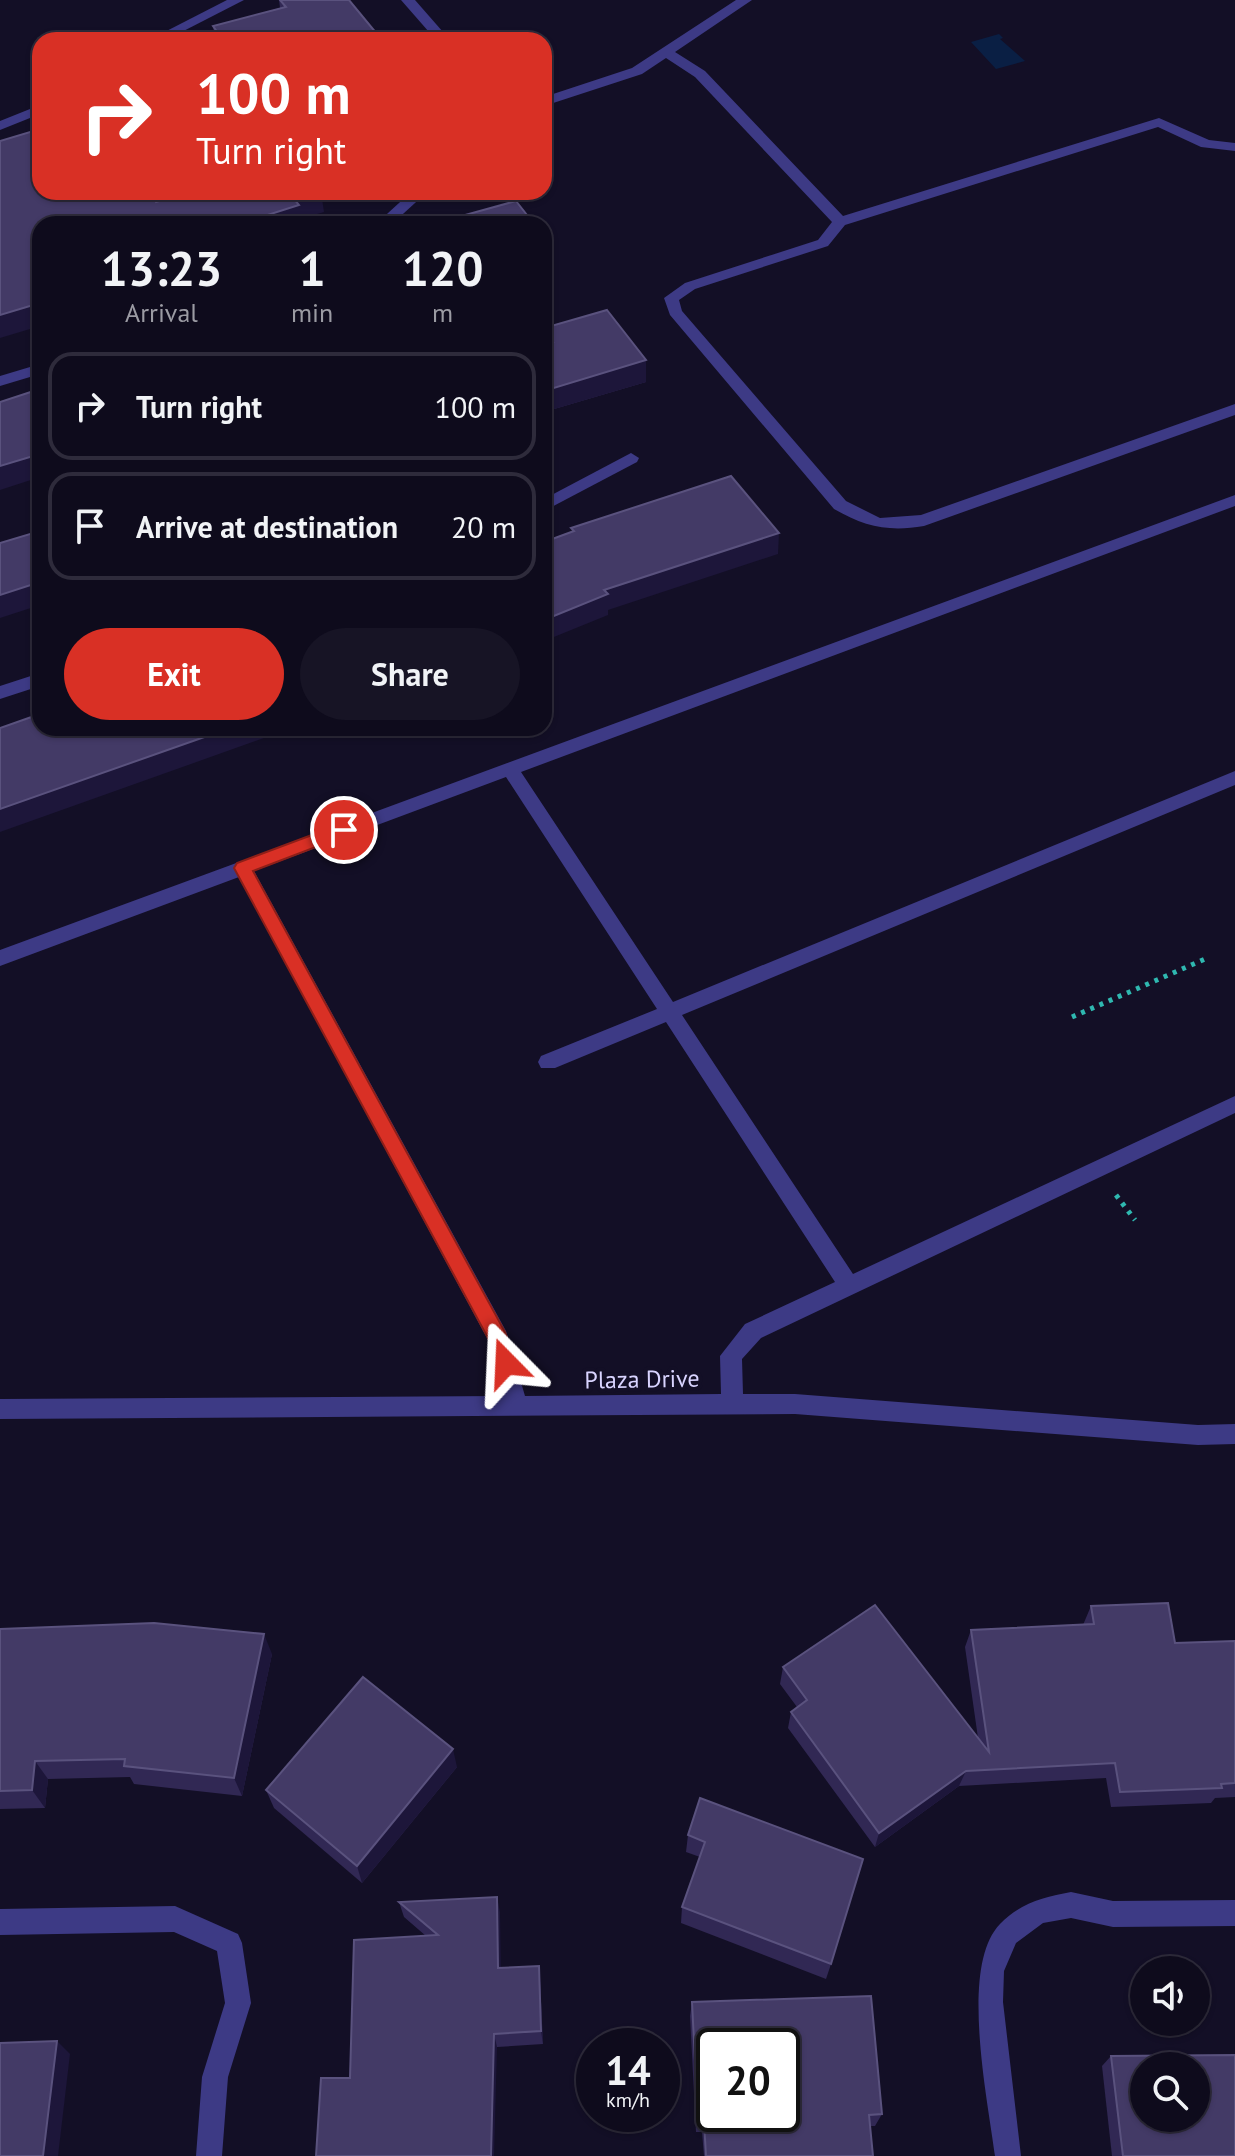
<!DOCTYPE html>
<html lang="en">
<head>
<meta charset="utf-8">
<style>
	:root { --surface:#0e0b1c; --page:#171425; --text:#f1f3f6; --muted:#9b9ba3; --line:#2e2b3b; --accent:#d93025 }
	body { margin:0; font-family:"PT Sans",sans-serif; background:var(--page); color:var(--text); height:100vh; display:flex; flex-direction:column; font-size:30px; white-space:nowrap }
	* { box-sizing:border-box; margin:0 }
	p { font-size:26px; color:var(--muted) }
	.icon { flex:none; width:44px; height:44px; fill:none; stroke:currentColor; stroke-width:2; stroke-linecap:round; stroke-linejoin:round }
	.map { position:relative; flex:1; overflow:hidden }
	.drawer { position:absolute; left:32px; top:216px; width:520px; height:520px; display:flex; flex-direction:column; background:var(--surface); border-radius:24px; box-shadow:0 2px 6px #0004,0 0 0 2px var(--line) }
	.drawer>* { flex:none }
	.hud { position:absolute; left:32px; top:32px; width:520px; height:168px; border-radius:24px; box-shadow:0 2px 6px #0004,0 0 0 2px var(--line); background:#d93025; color:#fff; overflow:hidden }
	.controls { position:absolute; left:1130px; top:1956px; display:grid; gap:16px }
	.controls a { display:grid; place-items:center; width:80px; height:80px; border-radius:50%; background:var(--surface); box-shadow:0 2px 6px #0004,0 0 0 2px var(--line); font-size:40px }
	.speed { position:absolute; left:576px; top:2028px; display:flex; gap:16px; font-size:40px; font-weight:700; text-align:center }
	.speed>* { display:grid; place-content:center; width:104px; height:104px; border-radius:50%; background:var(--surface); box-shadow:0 2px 6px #0004,0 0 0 2px var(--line); line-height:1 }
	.speed small { font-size:20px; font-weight:400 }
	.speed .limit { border:4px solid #111; border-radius:12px; background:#fff; color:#111 }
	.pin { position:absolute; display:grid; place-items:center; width:68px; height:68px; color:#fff; margin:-34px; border:4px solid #fff; border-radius:50%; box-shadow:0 2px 8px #0007 }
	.me { position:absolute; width:88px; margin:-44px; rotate:339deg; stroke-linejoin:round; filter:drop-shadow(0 0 6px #0008) }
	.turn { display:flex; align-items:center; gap:28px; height:168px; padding:0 32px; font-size:36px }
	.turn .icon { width:104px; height:104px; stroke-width:2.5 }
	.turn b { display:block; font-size:56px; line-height:68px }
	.eta { display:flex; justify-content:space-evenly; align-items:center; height:136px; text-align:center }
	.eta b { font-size:48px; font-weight:800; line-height:56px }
	.primary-button { display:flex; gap:16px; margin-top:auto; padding:16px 32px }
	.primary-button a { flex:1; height:92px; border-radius:48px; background:var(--accent); color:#fff; font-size:32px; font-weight:800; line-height:92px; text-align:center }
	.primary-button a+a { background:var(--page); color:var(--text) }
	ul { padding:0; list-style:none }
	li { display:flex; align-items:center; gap:24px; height:108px; margin:0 16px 12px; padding:0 16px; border:4px solid var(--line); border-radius:24px }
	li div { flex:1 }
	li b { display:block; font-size:30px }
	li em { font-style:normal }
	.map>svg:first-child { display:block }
</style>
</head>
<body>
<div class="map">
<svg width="1235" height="2156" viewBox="0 0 1235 2156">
	<rect width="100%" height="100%" fill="#130f26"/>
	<!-- water -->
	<polygon fill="#0a1f44" points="999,34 1003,38 1000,39 1025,61 996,69 971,42"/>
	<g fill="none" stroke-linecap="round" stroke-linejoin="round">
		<!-- path -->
		<g stroke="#2fb8b0" stroke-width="5" stroke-dasharray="4 6" stroke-linecap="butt">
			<polyline points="1072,1017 1205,959"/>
			<polyline points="1116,1195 1135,1220"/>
		</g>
		<!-- service -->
		<g fill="#3d3a85" fill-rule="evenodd">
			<polygon points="401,0 415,0 450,40 436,40"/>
			<path d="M736,0H752L675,52L705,71L843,216L1159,118L1209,140L1235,143V151L1201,147L1158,127L845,225L828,246L695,289L679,300L682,311L846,501L880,518L921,515L1235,404V415L924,526C889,532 865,527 834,509L670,315L664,298L685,283L818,240L832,222L695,77L666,58L642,74L544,106V97L632,68Z"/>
			<path d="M1235,495V506L521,772L673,1002L1235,771V785L682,1015L853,1274L1235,1096V1113L761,1338L742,1359L743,1394H795L1198,1425L1235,1424V1444L1198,1445L795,1414L0,1419V1399L503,1396L488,1340L239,877L0,966V950ZM506,777L657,1009L541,1056L538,1062L541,1068H555L666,1022L835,1282L745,1324L720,1356L721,1394L525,1396L506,1331L254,871Z"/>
		</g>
		<!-- minor -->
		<g fill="#3d3a85" fill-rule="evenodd">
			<polygon points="227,0 244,0 166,40 149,40"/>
			<polygon points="40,105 40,114 0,130 0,121"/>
			<polygon points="411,192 427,192 392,224 376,224"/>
			<polygon points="40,364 40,374 0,386 0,376"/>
			<polygon points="631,453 639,458 637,462 544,511 544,499"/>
			<polygon points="40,673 40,686 0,699 0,686"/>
			<path d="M1071,1892L1113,1901L1235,1900V1926L1113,1927L1071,1918L1043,1923L1016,1943L1004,1971L1003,2002L1021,2156H995C988,2100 959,1966 1000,1924C1020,1903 1044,1897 1071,1892Z"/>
			<polygon points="175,1906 238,1934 242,1943 251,2003 228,2077 222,2156 196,2156 202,2077 225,2003 217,1951 174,1932 0,1935 0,1909"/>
		</g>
	</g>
	<!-- wall -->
	<g fill="#312854">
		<polygon points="279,0 349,0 382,40 215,40 213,26 280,8"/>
		<polygon points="544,328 646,360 646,382 544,412"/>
		<polygon points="1091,1606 1175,1643 1235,1641 1235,1797 1215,1798 1211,1803 1111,1807 1106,1778 959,1786 875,1847 788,1728 791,1712 797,1707 780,1684 783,1667 978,1738 965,1647 971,1630 1083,1625"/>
		<polygon points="0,1629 272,1654 242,1796 134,1784 130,1777 48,1779 45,1808 0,1809"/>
		<polygon points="457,1767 362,1883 274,1808 266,1790"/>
		<polygon points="700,1798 831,1964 826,1979 681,1923 682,1907 700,1857 686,1852 688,1835"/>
		<polygon points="399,1902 500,1912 500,1968 540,1980 543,2044 497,2047 350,2078 426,1936 404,1917"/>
		<polygon points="692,2002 882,2114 875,2126 870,2126 873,2156 704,2156 702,2132 696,2132 690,2016"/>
		<polygon points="1111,2056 1235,2156 1112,2156 1102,2066"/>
	</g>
	<!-- shaded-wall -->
	<g fill="#1d163a">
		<polygon points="317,192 321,192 324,212 300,219 301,224 259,224 258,218 294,199"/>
		<polygon points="551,246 552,267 544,269 544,248"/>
		<polygon points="40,303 40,326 0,338 0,315"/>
		<polygon points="646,360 646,382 544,412 544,391"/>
		<polygon points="40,454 40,477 0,490 0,466"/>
		<polygon points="779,533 778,554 608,610 608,615 544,641 544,620 604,590"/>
		<polygon points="40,582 40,605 0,618 0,595"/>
		<polygon points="230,728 292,728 0,832 0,809"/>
		<polygon points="264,1634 272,1654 242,1796 234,1778"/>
		<polygon points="453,1749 457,1767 362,1883 357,1866"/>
		<polygon points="35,1761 48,1779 45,1808 32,1790"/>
		<polygon points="966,1771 959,1786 875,1847 879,1833"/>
		<polygon points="497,1897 500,1912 501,1982 498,1968"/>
		<polygon points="539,1966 540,1980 543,2044 541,2031"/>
		<polygon points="494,2034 497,2047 494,2156 491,2156"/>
		<polygon points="57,2041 70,2054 58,2156 43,2156"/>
	</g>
	<!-- building -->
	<g fill="#433a66" stroke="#5a527e" stroke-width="2" fill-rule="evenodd">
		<polygon points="280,0 349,0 382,40 223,40 213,26 286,7"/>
		<polygon points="40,129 40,192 150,192 156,202 189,192 317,192 294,199 299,205 258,218 263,224 40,224 40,303 0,315 0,141"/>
		<polygon points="516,201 534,224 458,224 454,218"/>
		<polygon points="544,237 551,246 544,248"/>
		<polygon points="607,310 646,360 544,391 544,344 553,342 544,328"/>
		<polygon points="40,389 40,454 0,466 0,402"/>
		<polygon points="731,476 779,533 604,590 608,594 544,620 544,542 574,531 571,528"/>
		<polygon points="40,531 40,582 0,595 0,543"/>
		<polygon points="40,714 40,728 230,728 0,809 0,728"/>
		<polygon points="1168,1603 1175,1643 1235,1641 1235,1783 1221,1784 1222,1788 1120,1792 1115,1763 966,1771 879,1833 791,1712 807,1700 783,1667 875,1605 989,1752 971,1630 1094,1624 1091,1606"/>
		<polygon points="154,1623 264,1634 234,1778 124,1766 125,1759 35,1761 32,1790 0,1791 0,1629"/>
		<polygon points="363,1677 453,1749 357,1866 266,1790"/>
		<polygon points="700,1798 863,1859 831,1964 682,1907 705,1842 688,1835"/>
		<polygon points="497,1897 498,1968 539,1966 541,2031 494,2034 491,2156 316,2156 321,2078 350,2078 354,1940 438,1935 399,1902"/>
		<path d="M871,1996L882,2114L869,2115L873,2156H706L704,2121H698L692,2002ZM714,2046H782V2114H714Z"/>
		<polygon points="57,2041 43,2156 0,2156 0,2043"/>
		<path d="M1235,2055V2156H1123L1111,2056ZM1144,2066H1196V2118H1144Z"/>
	</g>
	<!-- route -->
	<polygon fill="#d93025" stroke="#8d1f18" stroke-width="2" points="344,823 353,830 350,834 253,871 505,1332 516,1363 506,1372 499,1369 489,1340 234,868 237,863"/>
	<g text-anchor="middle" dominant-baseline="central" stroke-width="8" stroke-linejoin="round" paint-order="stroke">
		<!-- street labels -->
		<g font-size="24" fill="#d9d4ff" stroke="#130f26">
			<text transform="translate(642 1379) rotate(-1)">Plaza Drive</text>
		</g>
	</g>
</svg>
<div class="controls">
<a><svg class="icon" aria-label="sound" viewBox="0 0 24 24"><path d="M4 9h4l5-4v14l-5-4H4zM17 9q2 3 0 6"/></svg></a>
<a><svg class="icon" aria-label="search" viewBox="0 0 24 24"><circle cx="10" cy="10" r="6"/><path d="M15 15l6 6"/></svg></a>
</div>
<div class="speed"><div>14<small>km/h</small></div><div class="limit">20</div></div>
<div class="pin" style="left:344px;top:830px;background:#d93025"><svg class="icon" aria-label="arrive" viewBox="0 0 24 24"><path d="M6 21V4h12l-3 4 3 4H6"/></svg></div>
<svg class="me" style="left:506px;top:1363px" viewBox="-20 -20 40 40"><path d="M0-17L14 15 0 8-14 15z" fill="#d93025" stroke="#fff" stroke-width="4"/></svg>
<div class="hud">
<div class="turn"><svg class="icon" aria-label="right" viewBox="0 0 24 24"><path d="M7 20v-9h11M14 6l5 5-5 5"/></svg><div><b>100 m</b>Turn right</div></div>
</div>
<section class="drawer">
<div class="eta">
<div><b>13:23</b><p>Arrival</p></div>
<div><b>1</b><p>min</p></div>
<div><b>120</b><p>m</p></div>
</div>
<ul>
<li><svg class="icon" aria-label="right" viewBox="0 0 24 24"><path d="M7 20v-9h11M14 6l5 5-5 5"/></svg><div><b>Turn right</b></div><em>100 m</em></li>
<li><svg class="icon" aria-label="arrive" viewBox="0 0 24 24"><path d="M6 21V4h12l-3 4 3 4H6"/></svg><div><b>Arrive at destination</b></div><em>20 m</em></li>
</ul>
<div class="primary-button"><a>Exit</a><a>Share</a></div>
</section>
</div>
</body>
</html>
